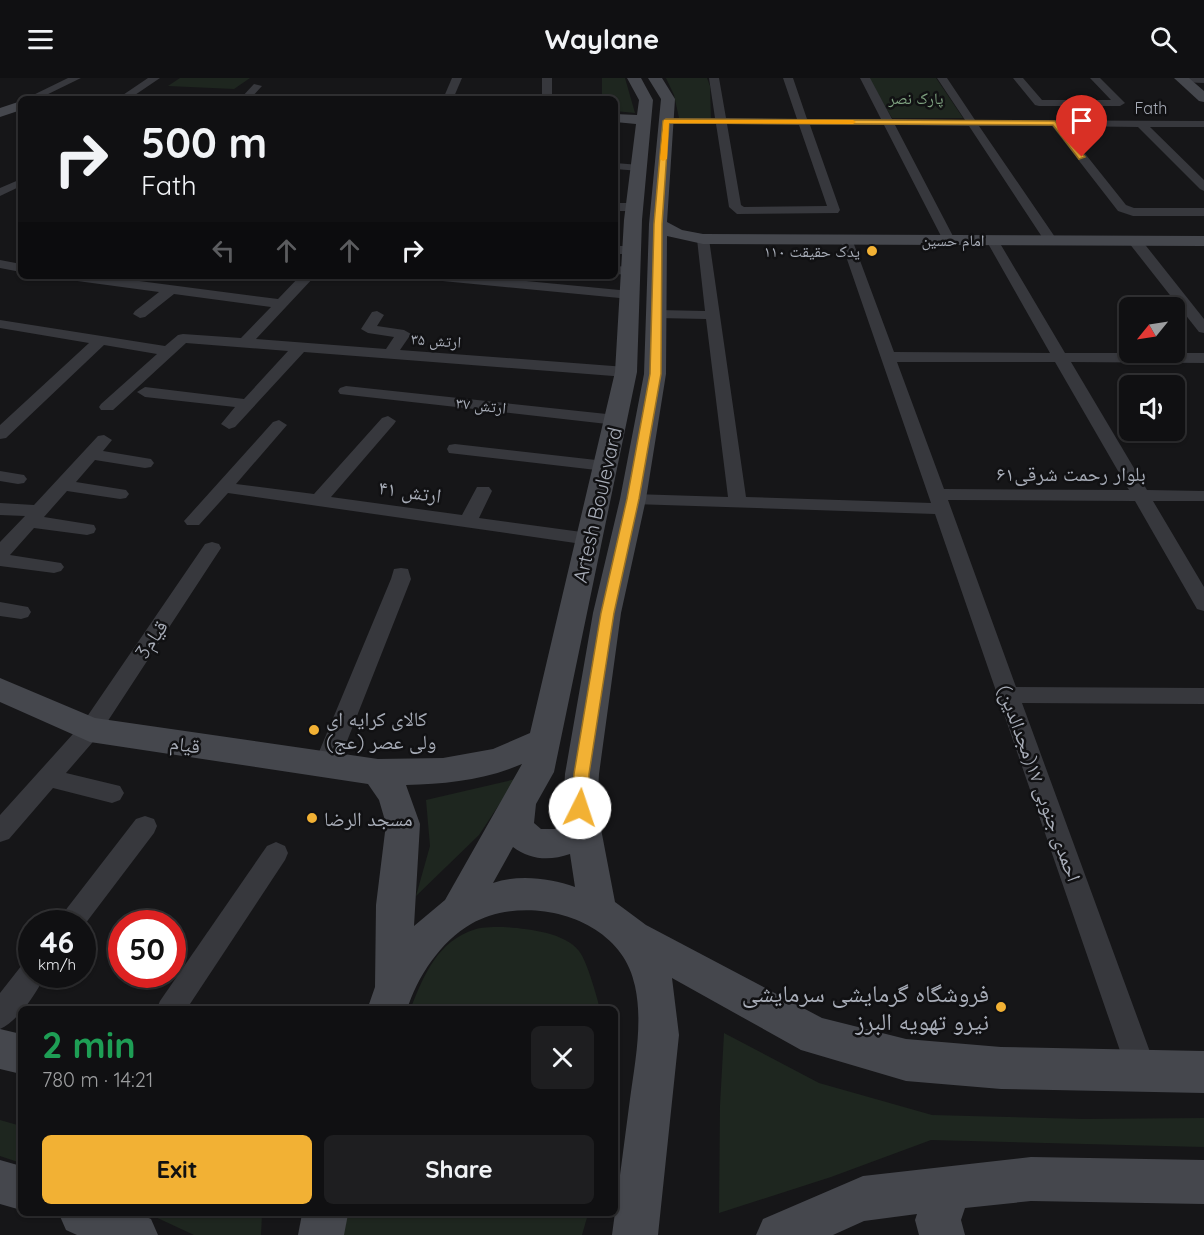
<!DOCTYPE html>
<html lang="en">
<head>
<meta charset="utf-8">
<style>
	:root { --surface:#101012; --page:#1e1e20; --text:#f1f3f6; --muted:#9c9d9f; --line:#303032; --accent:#f2b134 }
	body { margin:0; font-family:Quicksand,"Noto Naskh Arabic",sans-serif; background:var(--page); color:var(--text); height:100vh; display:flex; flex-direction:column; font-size:22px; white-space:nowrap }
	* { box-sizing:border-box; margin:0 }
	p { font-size:20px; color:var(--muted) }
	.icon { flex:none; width:33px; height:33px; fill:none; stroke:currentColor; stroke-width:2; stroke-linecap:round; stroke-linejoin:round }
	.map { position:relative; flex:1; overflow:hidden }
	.details { position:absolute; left:18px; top:928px; width:600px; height:210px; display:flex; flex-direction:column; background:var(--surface); border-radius:9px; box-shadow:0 2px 4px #0004,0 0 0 2px var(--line) }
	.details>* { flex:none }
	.hud { position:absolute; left:18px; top:18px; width:600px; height:183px; border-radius:9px; box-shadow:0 2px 4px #0004,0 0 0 2px var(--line); background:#101012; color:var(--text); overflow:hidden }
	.needle { width:39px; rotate:240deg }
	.tools { position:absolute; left:1119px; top:219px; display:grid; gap:12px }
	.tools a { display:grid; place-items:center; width:66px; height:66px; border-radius:9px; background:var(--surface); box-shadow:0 2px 4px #0004,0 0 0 2px var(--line); font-size:30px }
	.speed { position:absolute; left:18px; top:832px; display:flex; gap:12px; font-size:30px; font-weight:700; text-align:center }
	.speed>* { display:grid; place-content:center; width:78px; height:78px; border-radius:50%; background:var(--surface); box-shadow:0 2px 4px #0004,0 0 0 2px var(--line); line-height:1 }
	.speed small { font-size:15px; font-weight:400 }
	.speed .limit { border:9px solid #d22; background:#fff; color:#111 }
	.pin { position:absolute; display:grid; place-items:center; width:51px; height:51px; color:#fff; margin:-62px -26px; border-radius:50% 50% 50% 0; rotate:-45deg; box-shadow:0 0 6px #0007 }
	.pin .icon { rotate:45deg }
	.me { position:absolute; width:66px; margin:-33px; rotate:4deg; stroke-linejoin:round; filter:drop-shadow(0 0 4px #0008) }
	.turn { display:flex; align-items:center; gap:21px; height:126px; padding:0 24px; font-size:27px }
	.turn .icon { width:78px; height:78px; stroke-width:2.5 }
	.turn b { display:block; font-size:42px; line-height:51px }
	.lanes { display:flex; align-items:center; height:57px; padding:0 24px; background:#0003; justify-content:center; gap:30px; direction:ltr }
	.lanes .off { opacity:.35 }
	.round { display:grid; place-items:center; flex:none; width:63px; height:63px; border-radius:9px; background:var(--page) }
	.summary { display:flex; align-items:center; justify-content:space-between; height:102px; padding:0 24px }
	h1 { font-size:36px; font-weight:800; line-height:45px; color:#1e9e55 }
	.primary-button { display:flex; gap:12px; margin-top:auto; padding:12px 24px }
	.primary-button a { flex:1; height:69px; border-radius:9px; background:var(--accent); color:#111; font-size:24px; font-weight:800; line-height:69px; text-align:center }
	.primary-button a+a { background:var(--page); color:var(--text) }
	header { display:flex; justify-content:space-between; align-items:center; height:78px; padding:0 24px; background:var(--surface); font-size:27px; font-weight:800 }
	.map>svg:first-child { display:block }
</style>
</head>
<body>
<header><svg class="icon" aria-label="menu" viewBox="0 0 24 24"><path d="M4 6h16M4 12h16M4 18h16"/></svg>Waylane<svg class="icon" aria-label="search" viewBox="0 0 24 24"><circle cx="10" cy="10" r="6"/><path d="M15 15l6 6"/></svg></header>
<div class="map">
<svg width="1204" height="1157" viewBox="0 0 1204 1157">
	<rect width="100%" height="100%" fill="#161618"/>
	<!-- green -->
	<g fill="#1e261f">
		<polygon points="180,0 250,0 234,11 168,8"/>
		<polygon points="602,0 625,0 635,35 615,33 615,21 602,21"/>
		<polygon points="666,0 707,0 710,8 711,41 679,40 674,17"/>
		<polygon points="869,0 936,0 963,40 892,40"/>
		<polygon points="516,701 479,757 416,818 430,768 426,722"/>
		<path d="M504,849C527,851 564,854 579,873C587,883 597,919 600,931L410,932C424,897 437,863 476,851C484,849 495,849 504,849Z"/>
		<polygon points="724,955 819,1005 932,1037 1084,1041 1204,1040 1204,1069 931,1062 831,1099 719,1135 720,1027"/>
		<polygon points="0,1042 21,1048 21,1085 0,1078"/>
		<polygon points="149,1136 262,1136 261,1157 194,1157"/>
		<polygon points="343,1136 588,1136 582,1157 340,1157"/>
	</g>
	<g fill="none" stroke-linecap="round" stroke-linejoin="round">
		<!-- street -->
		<g fill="#37383d" fill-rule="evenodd">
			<polygon points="68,0 81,0 38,21 25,21"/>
			<polygon points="148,0 160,0 129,21 117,21"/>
			<polygon points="452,0 462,0 453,21 443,21"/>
			<rect x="542" y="0" width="10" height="21"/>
			<path d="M709,0H719L726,40L797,41L783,0H793L807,41H881L860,0H870L892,41L965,42L937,0H947L975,42L1204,43V49H1150L1204,102V113L1200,111L1138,49L1063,48L1126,127L1134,130H1204V138H1133L1118,133L1052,48H979L1057,162L1051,166L1046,165L969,48L895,47L955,162L949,166L943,162L884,47H810L840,132L838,135L737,136L729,129L716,46H666L661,43L666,40H715ZM727,46L799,47L827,128L744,129L741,127Z"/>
			<polygon points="1013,0 1023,0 1042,22 1111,22 1090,0 1100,0 1125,25 1120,28 1039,28 1035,27"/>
			<polygon points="1180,0 1204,0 1204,5 1180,4"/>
			<polygon points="254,6 262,8 250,21 240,21"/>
			<polygon points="615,85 640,87 646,90 640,93 615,91"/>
			<polygon points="21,101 21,108 0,118 0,110"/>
			<polygon points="615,125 635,125 641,129 635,133 615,133"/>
			<path d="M703,157L709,161L746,419L931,425L840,161L841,158H851L852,161L894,274L1050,275L986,162L992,158L998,162L1065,275H1204V285L1071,284L1147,412L1204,413V423H1153L1204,509V533L1197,531L1135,423L948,422L1016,609L1204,610V626L1022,625L1157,993L1152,1003L1142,1008L1132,1003L1127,993L935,436L633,426L627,425L624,421L627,417L633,416L728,419L706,241L657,240L650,236L657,232L705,233L697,161ZM897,284H1055L1129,412L944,411Z"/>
			<polygon points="1134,158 1139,159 1204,241 1204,255 1199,254 1129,165 1128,162"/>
			<polygon points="615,168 632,168 638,172 632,176 615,176"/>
			<polygon points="0,182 21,186 21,194 0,190"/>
			<polygon points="615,188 631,189 638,193 631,197 615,196"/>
			<polygon points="63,198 101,198 278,221 300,198 315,198 256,261 386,271 394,259 368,255 361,251 372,234 377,233 384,237 377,248 404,252 411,256 400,272 626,289 634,294 626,299 304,274 235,349 229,351 221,346 235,329 145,319 137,314 145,309 244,321 288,273 186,265 113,332 101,332 99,329 101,326 157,276 104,267 6,360 0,361 0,347 89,265 0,250 0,242 165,268 178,257 183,256 241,260 271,229 174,216 145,239 140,240 133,236 135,233 159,214 70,202"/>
			<polygon points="425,198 474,198 630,213 637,217 630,221 432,202"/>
			<polygon points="346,308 616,337 624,342 616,347 340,316 338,313 340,310"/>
			<polygon points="388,338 396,343 394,346 331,419 462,437 477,409 489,409 492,413 479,440 589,455 596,457 598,461 596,465 589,467 228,415 199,447 187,447 184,443 273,344 279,342 287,347 236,406 314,416 382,340"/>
			<polygon points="104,357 112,362 103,373 151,381 154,385 151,389 145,390 95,382 76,404 126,412 129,416 126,420 120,421 67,413 44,439 94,447 96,451 94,455 87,457 34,450 10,477 61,485 64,489 61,493 54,495 0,488 0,464 25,438 0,437 0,425 34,427 98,358"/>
			<polygon points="455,366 605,383 611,384 614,388 611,392 605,393 449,375 447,371 449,367"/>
			<polygon points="0,393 24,397 27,401 24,405 18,406 0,403"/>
			<polygon points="212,464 219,466 221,470 98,658 66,695 120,708 124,715 120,722 112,725 53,710 9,761 0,764 0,737 82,646 205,466"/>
			<polygon points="401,490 408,491 411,501 338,686 334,692 326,695 318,692 314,686 391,501 394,491"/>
			<polygon points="0,524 28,529 31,534 28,539 21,541 0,538"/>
			<polygon points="145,738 154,741 157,748 154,755 82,850 82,846 57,846 61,838 136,741"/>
			<polygon points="276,764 285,768 288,775 285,782 186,932 156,932 160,923 267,768"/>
			<path d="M32,883V897H45C37,915 18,943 0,951V915L22,887Z"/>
		</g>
		<!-- secondary -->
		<g fill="#45474d" fill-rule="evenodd">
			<path d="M627,0H641L653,22L642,142L637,294L554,694L536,726L534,745L541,751H555L565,743L563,730L565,696L593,535L620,421L644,296L649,146L661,21L648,0H662L675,21L667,144L682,152L703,156L1204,158V168L703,166L667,158L666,296L646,421L621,535L599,696L597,730L615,824L646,847L822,940L906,961L1001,969L1204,973V1015L1001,1011L906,1003L801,972L672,900L679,957L658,1157H612C618,1112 624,1067 630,1021C635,984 643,945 635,908C622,839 527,814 471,846C441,863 417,899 407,932H367L375,909L376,827L386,746L379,722L368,706L90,664L0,624V600L95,640L378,681L443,680L493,671L530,655L615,294L624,142L636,46L615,44V36L637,37L639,22ZM522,686L445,822L414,848L420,746L406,707C446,706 485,702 522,686ZM513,769C530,782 550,783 570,776L575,809C550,800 519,796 493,805Z"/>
			<polygon points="1174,0 1189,0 1204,13 1204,24 1199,23"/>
			<polygon points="21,23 21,32 0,39 0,30"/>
			<polygon points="0,951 21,956 21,996 0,991"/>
			<polygon points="1031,1079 1204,1082 1204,1126 1031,1123 965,1130 961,1142 965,1157 919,1157 915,1142 917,1136 864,1143 833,1157 756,1157 763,1141 863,1098"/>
			<polygon points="0,1082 21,1088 21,1132 0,1126"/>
			<polygon points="59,1136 139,1136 151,1141 158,1157 77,1157 66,1152"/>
			<polygon points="302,1136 348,1136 344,1157 298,1157"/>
		</g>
	</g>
	<!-- route -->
	<polygon fill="#f2b134" stroke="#9d7322" stroke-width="1.5" points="666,41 1055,43 1085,79 1079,81 1053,47 669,45 662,146 661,296 639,421 614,535 589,696 588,730 585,734 580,736 574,734 572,730 574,696 601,535 627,421 650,296 654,146 663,43"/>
	<!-- slow -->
	<polygon fill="#f59e0b" points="664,42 853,42 856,44 853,46 669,45 667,81 663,83 660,81"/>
	<!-- markers -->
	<g fill="#f2b134" stroke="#111113" stroke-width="2">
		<circle cx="872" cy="173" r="6"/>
		<circle cx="314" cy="652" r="6"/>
		<circle cx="312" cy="740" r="6"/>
		<circle cx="1001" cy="929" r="6"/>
	</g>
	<g text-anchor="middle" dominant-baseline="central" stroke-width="5" stroke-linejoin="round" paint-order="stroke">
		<!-- far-park labels -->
		<g font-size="16" fill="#7fa381" stroke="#111113">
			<text x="916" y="20">پارک نصر</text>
		</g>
		<!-- far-street labels -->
		<g font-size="16" fill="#a8adb8" stroke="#111113">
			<text x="1151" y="30">Fath</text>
			<text x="953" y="162">امام حسین</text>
			<text transform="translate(436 262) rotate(4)">ارتش ۳۵</text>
			<text transform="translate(481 327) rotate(6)">ارتش ۳۷</text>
		</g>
		<!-- far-poi labels -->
		<g font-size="16" fill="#a8adb8" stroke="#111113" text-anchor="end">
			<text x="860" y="173">یدک حقیقت ۱۱۰</text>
		</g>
		<!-- street labels -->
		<g font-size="20" fill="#a8adb8" stroke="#111113">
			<text x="1071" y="395">بلوار رحمت شرقی۶۱</text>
			<text transform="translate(410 413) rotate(8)">ارتش ۴۱</text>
			<text transform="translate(597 427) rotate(-77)">Artesh Boulevard</text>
			<text transform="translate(151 561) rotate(-56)">قیام3</text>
			<text transform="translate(185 666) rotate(8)">قیام</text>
			<text transform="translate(1040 705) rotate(70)">احمدی جنوبی ۱۷(مجدالدین)</text>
		</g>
		<!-- poi labels -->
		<g font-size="20" fill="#a8adb8" stroke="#111113" text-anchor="start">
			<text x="326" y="640">کالای کرایه ای<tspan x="326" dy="23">ولی عصر (عج)</tspan></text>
			<text x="324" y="740">مسجد الرضا</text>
		</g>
		<!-- near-poi labels -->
		<g font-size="24" fill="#a8adb8" stroke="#111113" text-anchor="end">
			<text x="989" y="915">فروشگاه گرمایشی سرمایشی<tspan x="989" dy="28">نیرو تهویه البرز</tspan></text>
		</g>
	</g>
</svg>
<div class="tools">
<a><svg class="needle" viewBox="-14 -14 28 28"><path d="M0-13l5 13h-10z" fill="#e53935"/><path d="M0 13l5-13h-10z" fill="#9c9d9f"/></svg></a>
<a><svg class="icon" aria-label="sound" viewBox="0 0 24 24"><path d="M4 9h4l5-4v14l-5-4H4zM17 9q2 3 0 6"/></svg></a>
</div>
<div class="speed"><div>46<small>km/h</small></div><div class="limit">50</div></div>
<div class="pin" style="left:1082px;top:79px;background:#d93025"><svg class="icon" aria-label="arrive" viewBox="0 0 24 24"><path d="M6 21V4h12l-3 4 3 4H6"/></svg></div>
<svg class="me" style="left:580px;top:730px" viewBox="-20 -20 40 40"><circle r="19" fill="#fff"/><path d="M0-13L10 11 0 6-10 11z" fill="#f2b134"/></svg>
<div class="hud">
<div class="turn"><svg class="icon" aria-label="right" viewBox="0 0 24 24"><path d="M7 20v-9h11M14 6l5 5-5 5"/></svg><div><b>500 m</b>Fath</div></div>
<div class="lanes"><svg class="icon off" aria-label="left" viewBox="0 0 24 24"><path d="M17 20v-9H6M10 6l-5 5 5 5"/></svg><svg class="icon off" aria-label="ahead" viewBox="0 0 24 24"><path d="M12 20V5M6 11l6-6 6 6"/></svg><svg class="icon off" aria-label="ahead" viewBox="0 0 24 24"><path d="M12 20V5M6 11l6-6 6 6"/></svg><svg class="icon" aria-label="right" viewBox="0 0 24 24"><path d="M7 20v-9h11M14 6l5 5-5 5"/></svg></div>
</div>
<section class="details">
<div class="summary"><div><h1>2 min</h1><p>780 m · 14:21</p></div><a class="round"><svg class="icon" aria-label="close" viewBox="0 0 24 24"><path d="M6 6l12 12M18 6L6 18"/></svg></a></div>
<div class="primary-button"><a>Exit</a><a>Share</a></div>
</section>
</div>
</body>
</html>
